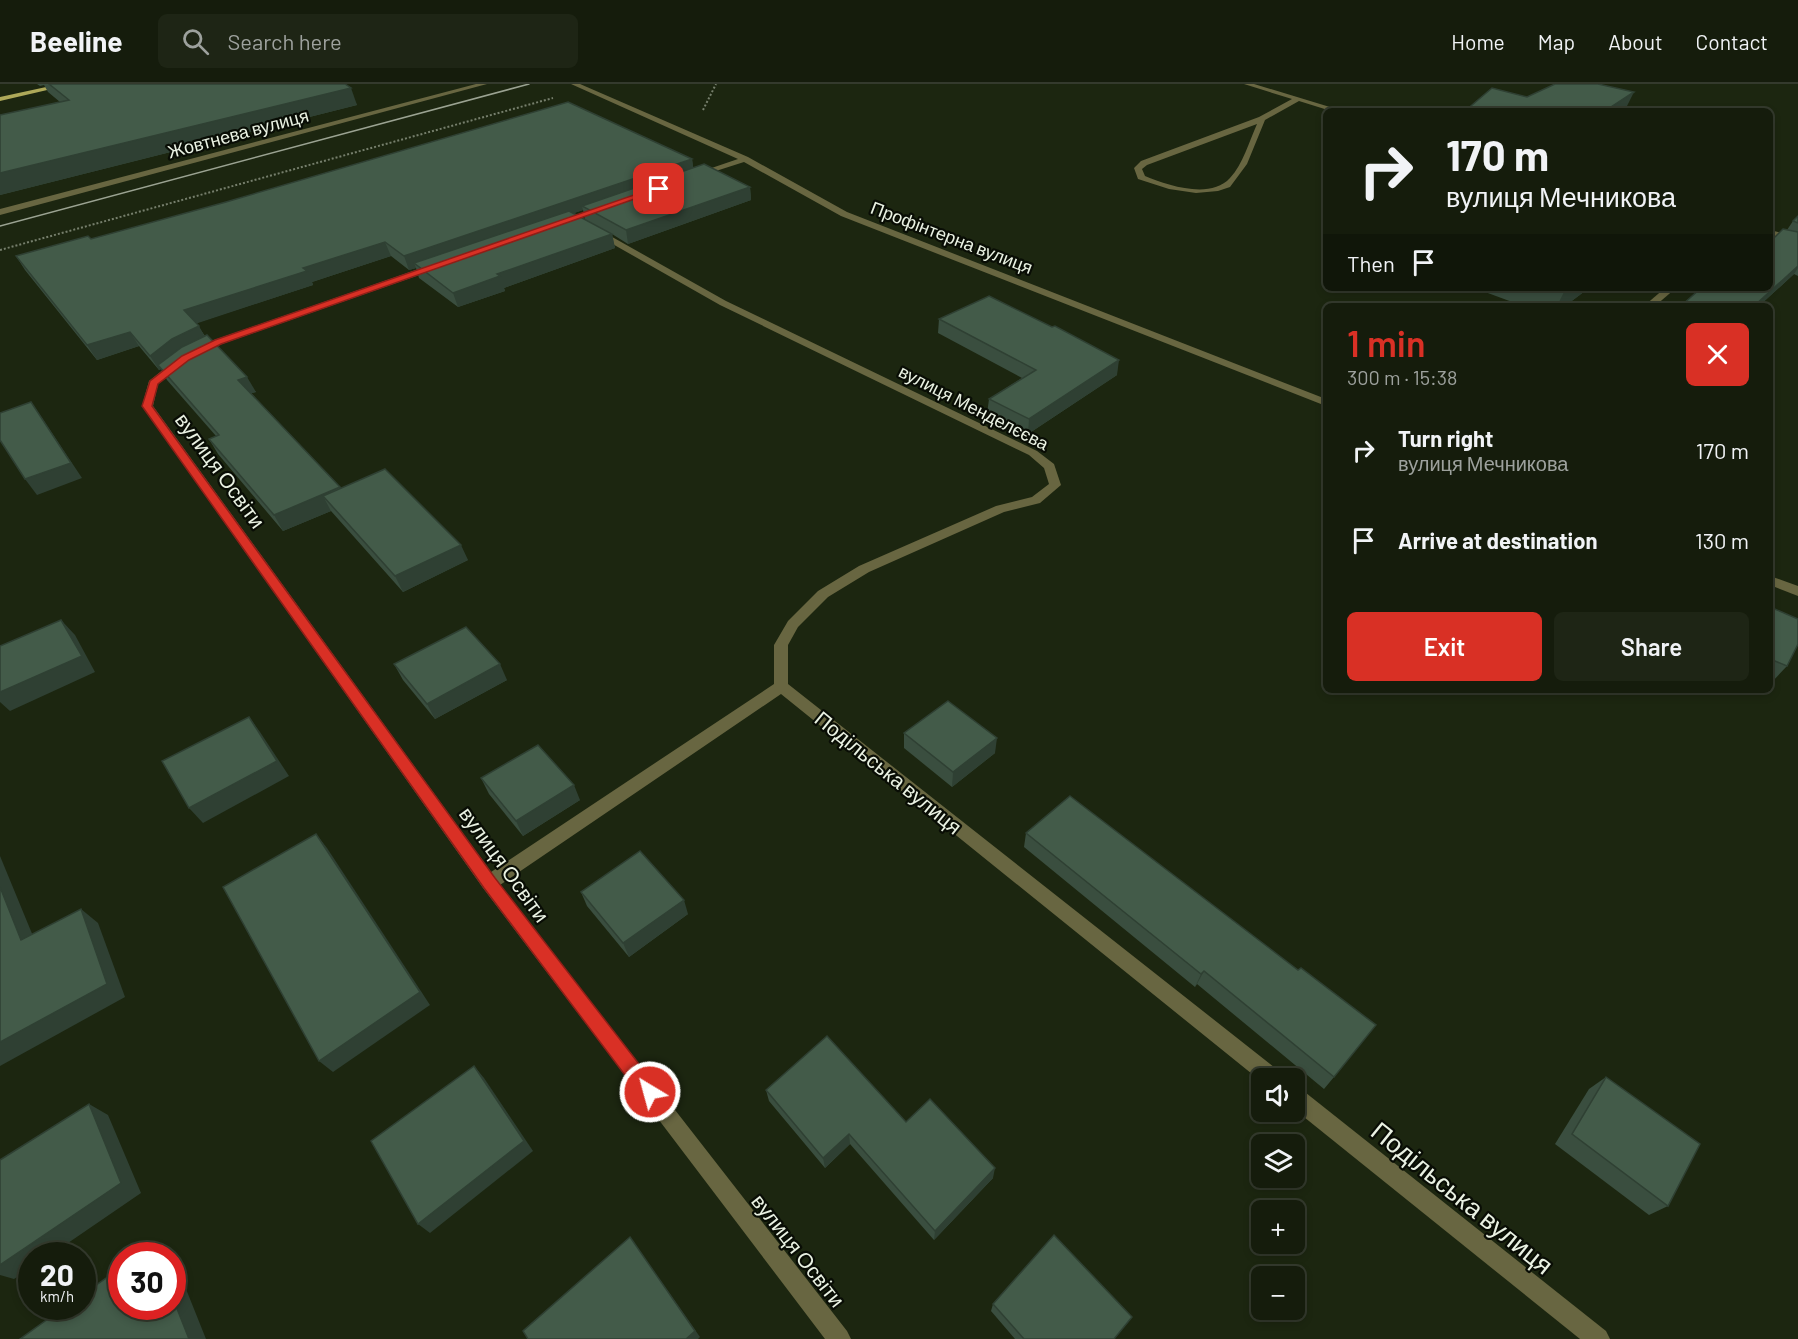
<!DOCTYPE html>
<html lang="en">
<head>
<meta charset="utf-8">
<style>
	:root { --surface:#151c0c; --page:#1e2515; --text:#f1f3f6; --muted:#9da19d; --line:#343a2d; --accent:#d93025 }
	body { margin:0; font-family:Barlow,sans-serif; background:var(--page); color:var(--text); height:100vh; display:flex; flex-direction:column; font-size:22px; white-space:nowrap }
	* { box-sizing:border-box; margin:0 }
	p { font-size:20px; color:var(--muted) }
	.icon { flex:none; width:33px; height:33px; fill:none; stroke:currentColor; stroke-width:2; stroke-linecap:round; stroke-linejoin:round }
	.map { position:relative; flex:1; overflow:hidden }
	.side { position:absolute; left:1323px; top:219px; width:450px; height:390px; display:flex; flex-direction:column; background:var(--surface); border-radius:9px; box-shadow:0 3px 9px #0003,0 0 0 2px var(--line) }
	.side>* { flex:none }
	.guide { position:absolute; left:1323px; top:24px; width:450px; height:183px; border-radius:9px; box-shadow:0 3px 9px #0003,0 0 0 2px var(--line); background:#151c0c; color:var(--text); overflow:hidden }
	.controls { position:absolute; left:1251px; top:984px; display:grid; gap:12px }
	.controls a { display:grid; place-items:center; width:54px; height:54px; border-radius:9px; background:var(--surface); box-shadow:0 3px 9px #0003,0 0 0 2px var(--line); font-size:30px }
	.speed { position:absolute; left:18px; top:1158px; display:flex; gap:12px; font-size:30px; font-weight:700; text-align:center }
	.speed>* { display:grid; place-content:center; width:78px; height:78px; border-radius:50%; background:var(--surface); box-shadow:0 3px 9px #0003,0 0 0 2px var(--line); line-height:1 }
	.speed small { font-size:15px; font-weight:400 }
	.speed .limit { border:9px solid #d22; background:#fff; color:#111 }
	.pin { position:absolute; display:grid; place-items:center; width:51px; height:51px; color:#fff; margin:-26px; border-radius:12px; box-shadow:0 3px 9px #0006 }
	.me { position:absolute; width:66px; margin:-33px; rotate:323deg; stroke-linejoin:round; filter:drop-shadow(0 0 4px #0008) }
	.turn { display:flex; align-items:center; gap:21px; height:126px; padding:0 24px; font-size:27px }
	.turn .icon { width:78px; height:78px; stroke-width:2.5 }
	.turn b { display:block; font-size:42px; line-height:51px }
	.then { display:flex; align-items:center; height:57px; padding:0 24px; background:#0003; gap:12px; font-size:22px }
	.round { display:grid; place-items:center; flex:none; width:63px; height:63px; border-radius:9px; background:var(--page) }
	.overview { display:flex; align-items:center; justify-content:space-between; height:102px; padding:0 24px }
	h1 { font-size:36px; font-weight:600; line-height:45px; color:var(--accent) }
	.button { display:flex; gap:12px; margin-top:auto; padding:12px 24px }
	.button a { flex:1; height:69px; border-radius:9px; background:var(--accent); color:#fff; font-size:24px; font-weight:600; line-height:69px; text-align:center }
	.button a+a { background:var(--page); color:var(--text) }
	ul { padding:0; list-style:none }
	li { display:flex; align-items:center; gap:18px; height:90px; padding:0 24px }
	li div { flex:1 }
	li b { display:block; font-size:22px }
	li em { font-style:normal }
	header { display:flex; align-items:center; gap:36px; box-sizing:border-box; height:84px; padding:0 30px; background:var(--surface); border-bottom:2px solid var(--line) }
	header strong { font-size:28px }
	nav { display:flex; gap:33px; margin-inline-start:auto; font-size:21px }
	.search { width:420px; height:54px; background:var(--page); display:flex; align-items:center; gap:15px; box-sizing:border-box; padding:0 21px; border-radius:9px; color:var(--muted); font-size:22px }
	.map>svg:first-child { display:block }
</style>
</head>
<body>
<header>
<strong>Beeline</strong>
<div class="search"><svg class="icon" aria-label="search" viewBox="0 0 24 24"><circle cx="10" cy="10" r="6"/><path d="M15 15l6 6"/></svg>Search here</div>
<nav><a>Home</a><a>Map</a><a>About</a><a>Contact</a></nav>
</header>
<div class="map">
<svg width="1798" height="1255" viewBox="0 0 1798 1255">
	<rect width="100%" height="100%" fill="#1c2610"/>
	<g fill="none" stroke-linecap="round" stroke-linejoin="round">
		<!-- path -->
		<g stroke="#767f6c" stroke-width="2" stroke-dasharray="2 2" stroke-linecap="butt">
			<polyline points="703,26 716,0"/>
			<polyline points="0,166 553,14"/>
		</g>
		<!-- minor -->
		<g fill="#686641" fill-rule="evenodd">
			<polygon points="476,0 487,0 0,131 0,125"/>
			<polygon points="571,0 580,0 748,73 847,128 1326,315 1326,322 841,132 744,78 694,94 694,90 738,75"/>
			<path d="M1244,0H1254L1343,27H1331L1299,17L1265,36L1247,80L1230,103L1218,107L1196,109L1169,105L1138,95L1134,84L1141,77L1259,33L1292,15ZM1257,40C1249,58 1243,80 1230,94C1210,116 1167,101 1145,92L1142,85L1147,81Z"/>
			<polygon points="598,145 726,217 1037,367 1054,380 1061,401 1040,419 1004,428 869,488 828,513 798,543 788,561 788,600 1279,987 1282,994 1262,994 1262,998 781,610 500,801 847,1247 851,1255 825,1255 483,804 142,322 149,297 174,277 182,277 182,281 158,300 153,322 491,788 774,600 774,561 788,537 818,507 859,482 996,422 1032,413 1049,400 1044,384 1029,371 720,221 595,150 594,148"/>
			<polygon points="1770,146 1798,153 1798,159 1770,152"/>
			<polygon points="436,179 439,180 439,184 222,260 199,270 194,267 214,256"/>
			<polygon points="1665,204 1676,204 1655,222 1644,222"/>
			<polygon points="1770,492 1798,502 1798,512 1770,501"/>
			<polygon points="1294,1002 1301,1005 1606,1247 1610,1255 1580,1255 1294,1025"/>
		</g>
		<!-- major -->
		<polygon fill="#aea959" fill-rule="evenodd" points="60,0 73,0 0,17 0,13"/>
		<!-- tram -->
		<polyline stroke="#9ba392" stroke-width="1.5" points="0,142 529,0"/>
	</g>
	<!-- wall -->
	<g fill="#3a4e3f" fill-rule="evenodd">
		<polygon points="37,0 345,0 357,21 0,111 0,31 60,18 48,8 44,1 40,2"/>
		<path d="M692,75L693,84L750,103L751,116L628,160L612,150L615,164L504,204L505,207L458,223L419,194L416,184L409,186L391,172L312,198L313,201L196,239L205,252L256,308L251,309L341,404L468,476L403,508L331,427L283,447L218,370L209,355L216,352L167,296L161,285L159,286L139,262L97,276L25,186L16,172L91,155ZM583,126L585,135L574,129Z"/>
		<polygon points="1798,132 1798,192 1794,190 1759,222 1681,222 1770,204 1773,155 1787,146 1793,137"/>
		<polygon points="1478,204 1589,204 1565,222 1523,222 1477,205"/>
		<polygon points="939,235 1052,243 1117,291 1028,350 987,330 989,315 1022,294 938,249"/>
		<polygon points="1770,523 1787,582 1772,598 1770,597"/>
		<polygon points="394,580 507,596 435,635 403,596"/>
		<polygon points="904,649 995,669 952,703 904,664"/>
		<polygon points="481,694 580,716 523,752 489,710"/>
		<polygon points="1070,712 1334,993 1324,1005 1197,900 1195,903 1024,763 1026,749"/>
		<polygon points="581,808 688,830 629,873 587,822"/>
		<polygon points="1606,993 1668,1122 1649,1131 1555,1060 1589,1005"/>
		<polygon points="766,1006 906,1038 993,1094 934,1156 850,1060 825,1084 769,1017"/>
		<polygon points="993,1220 1114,1255 1015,1255 991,1227"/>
	</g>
	<!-- shaded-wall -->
	<g fill="#2f4033">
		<polygon points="351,4 357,21 0,111 0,89"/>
		<polygon points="1634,8 1626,24 1621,27 1605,27"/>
		<polygon points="692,75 694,88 582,122 583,126 419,183 414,179 416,184 409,186 404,172"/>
		<polygon points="750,103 751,116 628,160 626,146"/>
		<polygon points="612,150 615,164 504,204 505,207 458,223 453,209 497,190"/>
		<polygon points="385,158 391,172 312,198 313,201 192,241 184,226 303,184"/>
		<polygon points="1798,182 1798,184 1794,190 1759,222 1754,222"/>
		<polygon points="1568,204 1589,204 1565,222 1557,222 1565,206"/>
		<polygon points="199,242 207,257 158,281 161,285 159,286 150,272 172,255"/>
		<polygon points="130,248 139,262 97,276 87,261"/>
		<polygon points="1119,276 1117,291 1028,350 1029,335"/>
		<polygon points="247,293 256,308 246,311 238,296"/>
		<polygon points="31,318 42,334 82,394 37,411 25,395"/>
		<polygon points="340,403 323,412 331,427 283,447 274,431"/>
		<polygon points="461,461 468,476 403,508 395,492"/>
		<polygon points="61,536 75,551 95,588 10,627 0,618 0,608"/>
		<polygon points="500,580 507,596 435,635 427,620"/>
		<polygon points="249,633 260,648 289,692 203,739 189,724"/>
		<polygon points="997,654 995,669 952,703 953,688"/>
		<polygon points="574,701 580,716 523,752 516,737"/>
		<polygon points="316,750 327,764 430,921 333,988 319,977"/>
		<polygon points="0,772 40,869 21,856 0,803"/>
		<polygon points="684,816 688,830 629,873 623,859"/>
		<polygon points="81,825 98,839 125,913 0,982 0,958"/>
		<polygon points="1204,887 1197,900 1195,903 1201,890"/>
		<polygon points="474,982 484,994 533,1067 430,1149 418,1140"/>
		<polygon points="89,1020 108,1031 141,1109 49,1172 32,1172 32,1184 14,1195 0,1191 0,1181"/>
		<polygon points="849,1050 850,1060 825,1084 823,1074"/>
		<polygon points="995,1084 993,1094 934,1156 935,1147"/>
		<polygon points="630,1153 700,1253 698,1255 686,1255"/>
		<polygon points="153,1161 172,1170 206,1255 189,1255 172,1212 172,1172 157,1172"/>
	</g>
	<!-- building -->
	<g fill="#435b49" stroke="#2f4033" stroke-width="1.5">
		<polygon points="49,0 345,0 351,4 0,89 0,31 69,16"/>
		<polygon points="1555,0 1598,0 1634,8 1605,27 1465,27 1492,4 1527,13"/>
		<polygon points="568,18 692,75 404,172 385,158 303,184 307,187 184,226 199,242 172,255 150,272 130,248 87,261 16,172 88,152 91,155 226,118"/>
		<polygon points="704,80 750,103 626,146 582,122"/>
		<polygon points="569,127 612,150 497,190 500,192 453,209 414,179"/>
		<polygon points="1798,132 1798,139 1793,137"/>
		<polygon points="1783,145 1798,148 1798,182 1754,222 1681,222 1701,204 1770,204 1770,154 1773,155"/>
		<polygon points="989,212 1052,243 1055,242 1119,276 1029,335 989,315 1036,286 939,235"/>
		<polygon points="207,251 247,293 238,296 340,403 274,431 209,355 219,351 158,281 182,263"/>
		<polygon points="31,318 71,379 25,395 0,356 0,329"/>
		<polygon points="385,385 461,461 395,492 323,412"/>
		<polygon points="1770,523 1798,535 1798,560 1787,582 1770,575"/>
		<polygon points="61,536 82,572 0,608 0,562"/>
		<polygon points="466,543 500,580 427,620 394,580"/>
		<polygon points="948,617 997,654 953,688 904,649"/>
		<polygon points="249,633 277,677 189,724 162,677"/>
		<polygon points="538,661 574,701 516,737 481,694"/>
		<polygon points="1070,712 1298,886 1301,884 1376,941 1334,993 1204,887 1201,890 1026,749"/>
		<polygon points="316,750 420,908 319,977 223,803"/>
		<polygon points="640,767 684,816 623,859 581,808"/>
		<polygon points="0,803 21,856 81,825 107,900 0,958"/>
		<polygon points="827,952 906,1038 930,1015 995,1084 935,1147 849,1050 823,1074 766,1006"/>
		<polygon points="474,982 524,1057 418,1140 371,1057"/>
		<polygon points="1606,993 1700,1060 1668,1122 1572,1050"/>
		<polygon points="89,1020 121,1099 0,1181 0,1076"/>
		<polygon points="1054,1151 1132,1233 1114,1255 1024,1255 993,1220"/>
		<polygon points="630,1153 695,1247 686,1255 528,1255 523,1247"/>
		<polygon points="153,1161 157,1172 138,1172"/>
		<polygon points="122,1183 122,1222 172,1222 172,1212 189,1255 20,1255 66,1222 82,1222 82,1211"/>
	</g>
	<!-- route -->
	<polygon fill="#d93025" stroke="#8d1f18" stroke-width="1.5" points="657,103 663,105 221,260 189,276 158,300 152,322 495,794 656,1002 659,1008 656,1015 650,1017 643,1015 484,804 142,322 150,297 182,272 215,256"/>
	<g text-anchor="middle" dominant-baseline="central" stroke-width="4.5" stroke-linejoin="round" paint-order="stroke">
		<!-- far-street labels -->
		<g font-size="18" fill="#eaf2e3" stroke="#090d05">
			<text transform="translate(238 49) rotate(-15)">Жовтнева вулиця</text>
			<text transform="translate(952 153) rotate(21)">Профінтерна вулиця</text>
			<text transform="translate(974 323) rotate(27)">вулиця Менделєєва</text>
		</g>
		<!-- street labels -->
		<g font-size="21" fill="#eaf2e3" stroke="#090d05">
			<text transform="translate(221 386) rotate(54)">вулиця Освіти</text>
			<text transform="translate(889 688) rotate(39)">Подільська вулиця</text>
			<text transform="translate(505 780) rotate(54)">вулиця Освіти</text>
			<text transform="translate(799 1166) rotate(52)">вулиця Освіти</text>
		</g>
		<!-- near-street labels -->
		<g font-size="26" fill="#eaf2e3" stroke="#090d05">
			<text transform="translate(1463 1113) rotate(39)">Подільська вулиця</text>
		</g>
	</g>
</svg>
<div class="controls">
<a><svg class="icon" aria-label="sound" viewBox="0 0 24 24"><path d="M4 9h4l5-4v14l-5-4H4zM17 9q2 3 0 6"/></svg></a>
<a><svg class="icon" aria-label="layers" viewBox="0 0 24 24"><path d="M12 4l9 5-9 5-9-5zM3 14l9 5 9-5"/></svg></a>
<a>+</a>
<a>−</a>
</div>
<div class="speed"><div>20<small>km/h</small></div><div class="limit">30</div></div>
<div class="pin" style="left:659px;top:105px;background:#d93025"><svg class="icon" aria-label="arrive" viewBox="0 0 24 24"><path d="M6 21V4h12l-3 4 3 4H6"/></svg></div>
<svg class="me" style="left:650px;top:1008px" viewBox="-20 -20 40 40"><circle r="17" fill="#d93025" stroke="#fff" stroke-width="3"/><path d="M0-11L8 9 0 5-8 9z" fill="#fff"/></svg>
<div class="guide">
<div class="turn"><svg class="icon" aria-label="right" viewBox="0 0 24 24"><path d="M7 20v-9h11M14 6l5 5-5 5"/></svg><div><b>170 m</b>вулиця Мечникова</div></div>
<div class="then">Then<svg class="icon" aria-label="arrive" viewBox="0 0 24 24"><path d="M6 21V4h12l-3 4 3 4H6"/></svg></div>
</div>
<section class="side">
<div class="overview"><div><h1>1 min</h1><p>300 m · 15:38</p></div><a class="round" style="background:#d93025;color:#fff"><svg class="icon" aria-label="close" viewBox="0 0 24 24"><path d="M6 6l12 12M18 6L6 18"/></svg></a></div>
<ul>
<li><svg class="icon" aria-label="right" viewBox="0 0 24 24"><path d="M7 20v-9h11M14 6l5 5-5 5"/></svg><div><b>Turn right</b><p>вулиця Мечникова</p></div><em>170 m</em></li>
<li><svg class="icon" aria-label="arrive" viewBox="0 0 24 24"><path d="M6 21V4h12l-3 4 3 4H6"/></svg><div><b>Arrive at destination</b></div><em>130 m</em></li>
</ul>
<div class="button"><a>Exit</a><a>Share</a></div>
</section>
</div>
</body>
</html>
